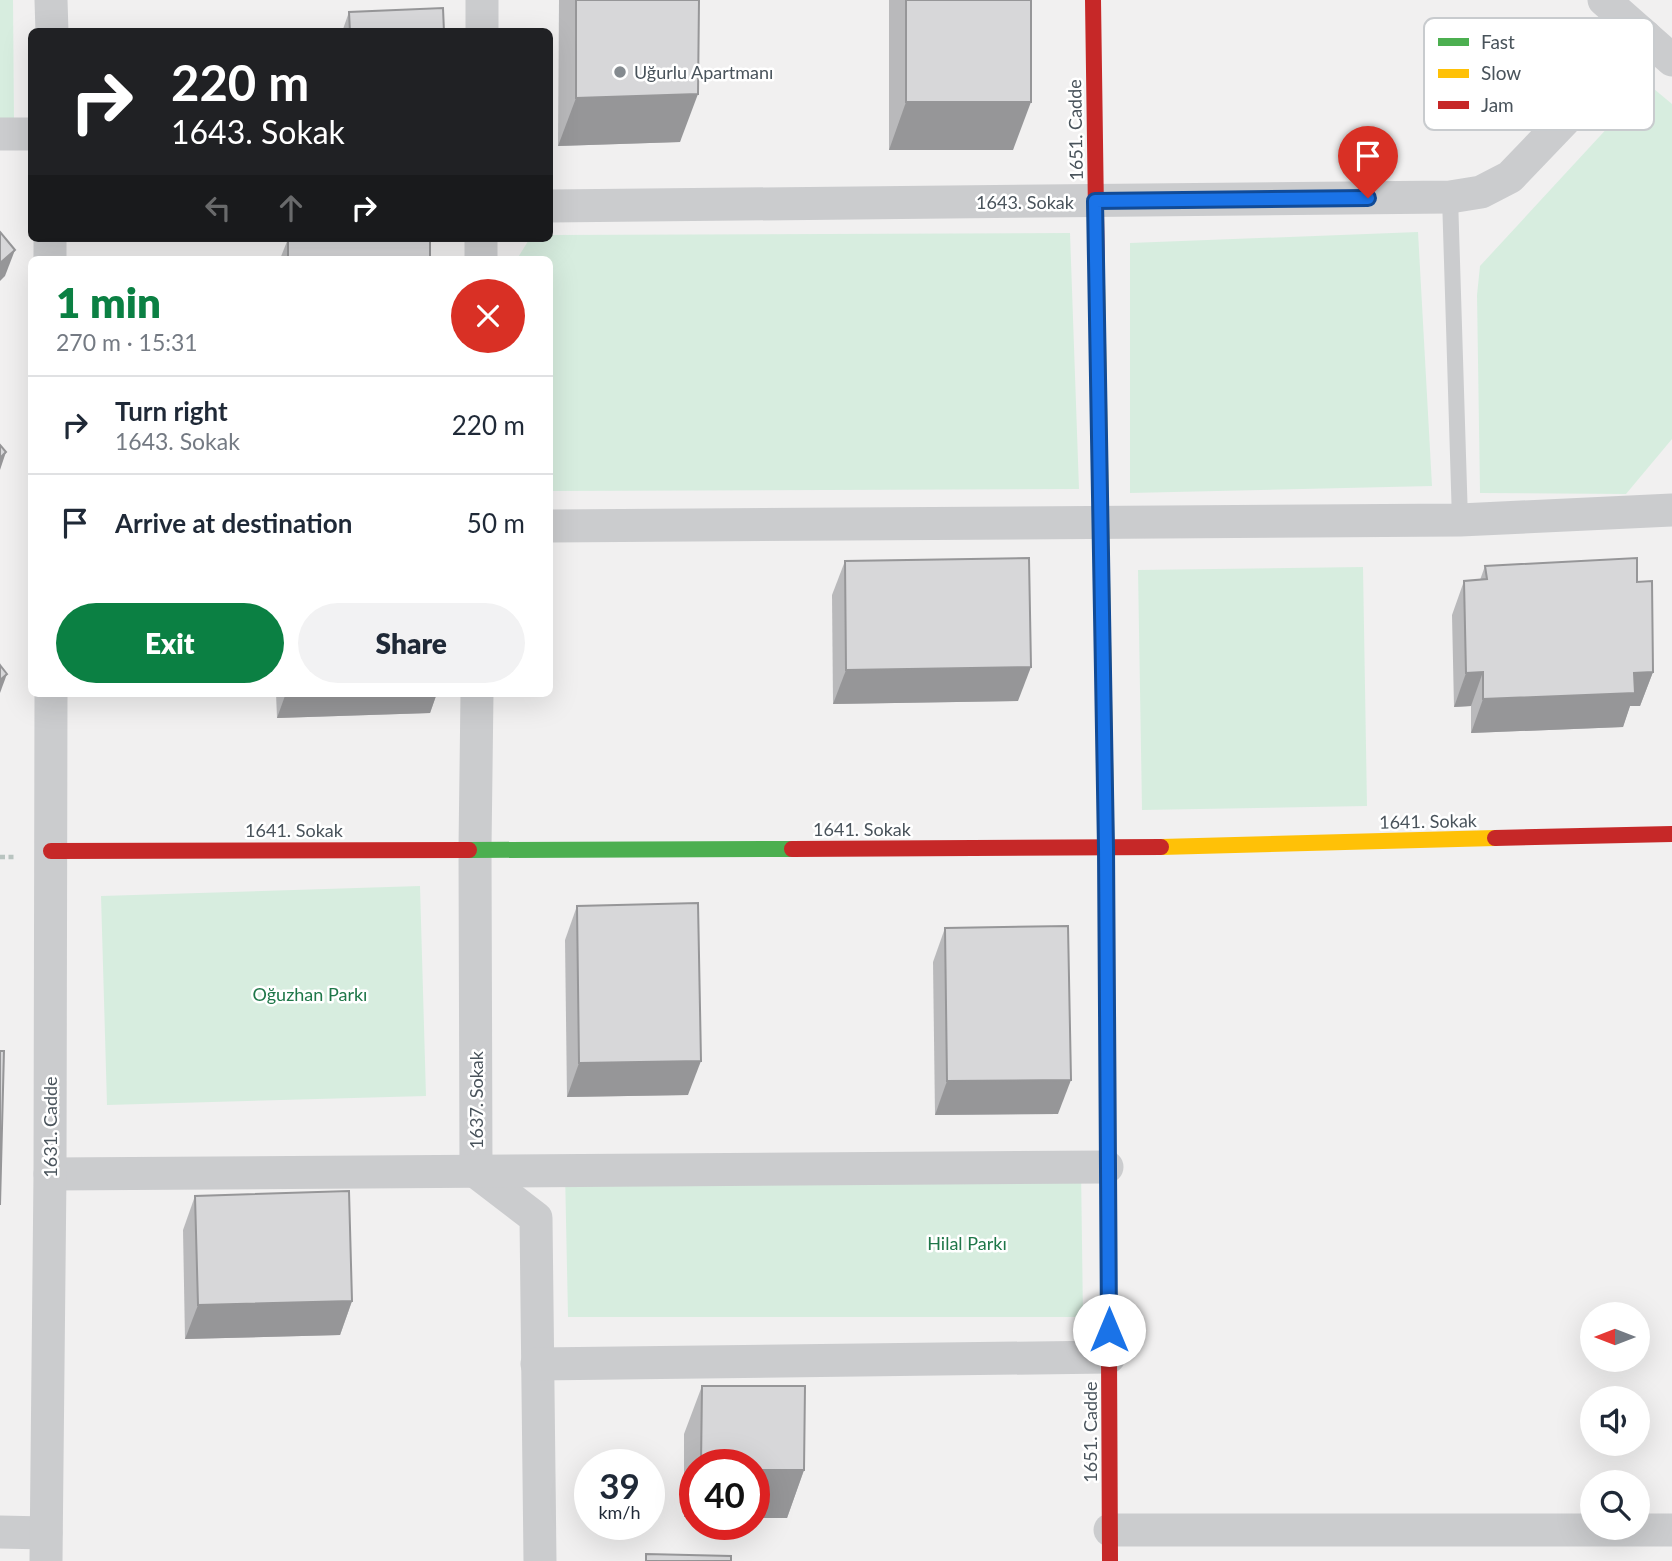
<!DOCTYPE html>
<html lang="en">
<head>
<meta charset="utf-8">
<style>
	:root { --surface:#fff; --page:#f2f2f3; --text:#1f2937; --muted:#747a83; --line:#e0e1e3; --accent:#0b8043 }
	body { margin:0; font-family:Lato,sans-serif; background:var(--page); color:var(--text); height:100vh; display:flex; flex-direction:column; font-size:26px; white-space:nowrap }
	* { box-sizing:border-box; margin:0 }
	p { font-size:23px; color:var(--muted) }
	.icon { flex:none; width:38px; height:38px; fill:none; stroke:currentColor; stroke-width:2; stroke-linecap:round; stroke-linejoin:round }
	.map { position:relative; flex:1; overflow:hidden }
	.sheet { position:absolute; left:28px; top:256px; width:525px; height:441px; display:flex; flex-direction:column; background:var(--surface); border-radius:10px; box-shadow:0 7px 28px #0002 }
	.sheet>* { flex:none }
	.banner { position:absolute; left:28px; top:28px; width:525px; height:214px; border-radius:10px; box-shadow:0 7px 28px #0002; background:#202124; color:#fff; overflow:hidden }
	.needle { width:46px; rotate:270deg }
	.fabs { position:absolute; left:1580px; top:1302px; display:grid; gap:14px }
	.fabs a { display:grid; place-items:center; width:70px; height:70px; border-radius:50%; background:var(--surface); box-shadow:0 7px 28px #0002; font-size:35px }
	.speed { position:absolute; left:574px; top:1449px; display:flex; gap:14px; font-size:35px; font-weight:700; text-align:center }
	.speed>* { display:grid; place-content:center; width:91px; height:91px; border-radius:50%; background:var(--surface); box-shadow:0 7px 28px #0002; line-height:1 }
	.speed small { font-size:18px; font-weight:400 }
	.speed .limit { border:10px solid #d22; background:#fff; color:#111 }
	.pin { position:absolute; display:grid; place-items:center; width:60px; height:60px; color:#fff; margin:-72px -30px; border-radius:50% 50% 50% 0; rotate:-45deg; box-shadow:0 0 7px #0007 }
	.pin .icon { rotate:45deg }
	.me { position:absolute; width:77px; margin:-38px; rotate:0deg; stroke-linejoin:round; filter:drop-shadow(0 0 5px #0008) }
	.turn { display:flex; align-items:center; gap:24px; height:147px; padding:0 28px; font-size:32px }
	.turn .icon { width:91px; height:91px; stroke-width:2.5 }
	.turn b { display:block; font-size:49px; line-height:60px }
	.lanes { display:flex; align-items:center; height:66px; padding:0 28px; background:#0003; justify-content:center; gap:35px; direction:ltr }
	.lanes .off { opacity:.35 }
	.round { display:grid; place-items:center; flex:none; width:74px; height:74px; border-radius:37px; background:var(--page) }
	.headline { display:flex; align-items:center; justify-content:space-between; height:119px; padding:0 28px }
	h1 { font-size:42px; font-weight:800; line-height:52px; color:var(--accent) }
	.cta { display:flex; gap:14px; margin-top:auto; padding:14px 28px }
	.cta a { flex:1; height:80px; border-radius:42px; background:var(--accent); color:#fff; font-size:28px; font-weight:800; line-height:80px; text-align:center }
	.cta a+a { background:var(--page); color:var(--text) }
	ul { padding:0; list-style:none }
	li { display:flex; align-items:center; gap:21px; height:98px; padding:0 28px; border-top:2px solid var(--line) }
	li div { flex:1 }
	li b { display:block; font-size:26px }
	li em { font-style:normal }
	.map>svg:first-child { display:block }
</style>
</head>
<body>
<div class="map">
<svg width="1672" height="1561" viewBox="0 0 1672 1561">
	<rect width="100%" height="100%" fill="#f1f0f0"/>
	<!-- green -->
	<g fill="#d7eddf">
		<polygon points="0,0 13,0 14,119 0,119"/>
		<polygon points="1648,84 1672,104 1672,439 1626,494 1480,493 1477,295 1480,266"/>
		<polygon points="1418,232 1432,486 1130,493 1130,243"/>
		<polygon points="1070,233 1079,489 550,491 550,259 517,259 530,238 550,238 550,235"/>
		<polygon points="1363,567 1367,806 1142,810 1138,570"/>
		<polygon points="420,886 426,1096 107,1105 101,896"/>
		<polygon points="1081,1167 1083,1317 568,1317 565,1172"/>
	</g>
	<g fill="none" stroke-linecap="round" stroke-linejoin="round">
		<!-- path -->
		<polyline stroke="#b9c4c0" stroke-width="4.5" stroke-dasharray="5 3.5" stroke-linecap="butt" points="0,857 17,857"/>
		<!-- lane -->
		<polyline stroke="#cbccce" stroke-width="16" points="1450,197 1460,520"/>
		<!-- street -->
		<g stroke="#cbccce" stroke-width="33">
			<polyline points="51,0 52,32"/>
			<polyline points="1604,0 1672,60"/>
			<polyline points="482,32 482,0"/>
			<polyline points="0,134 32,134"/>
			<polyline points="550,206 1450,197 1481,192 1510,177 1645,36"/>
			<polyline points="50,238 50,259"/>
			<polyline points="481,259 481,238"/>
			<polyline points="550,526 1460,520 1672,510"/>
			<polyline points="477,693 475,848 476,1172 536,1218 540,1561"/>
			<polyline points="50,1174 1107,1167"/>
			<polyline points="537,1364 1109,1357"/>
			<polyline points="1110,1530 1672,1530"/>
			<polyline points="0,1532 46,1533"/>
			<polyline points="46,1561 50,1174 51,693"/>
		</g>
		<!-- fast -->
		<g stroke="#4caf50" stroke-width="16">
			<polyline points="1106,818 1109,1355"/>
			<polyline points="469,850 792,849"/>
		</g>
		<!-- slow -->
		<g stroke="#ffc107" stroke-width="16">
			<polyline points="1097,283 1106,818"/>
			<polyline points="1161,847 1495,838"/>
		</g>
		<!-- jam -->
		<g stroke="#c62828" stroke-width="16">
			<polyline points="1093,0 1097,283"/>
			<polyline points="1495,838 1672,834"/>
			<polyline points="792,849 1161,847"/>
			<polyline points="51,851 469,850"/>
			<polyline points="1109,1355 1110,1561"/>
		</g>
	</g>
	<!-- wall -->
	<g fill="#b9b9bb">
		<polygon points="559,0 699,0 680,142 558,146"/>
		<polygon points="889,0 1031,0 1013,150 889,150"/>
		<polygon points="349,12 444,32 342,32"/>
		<polygon points="288,239 430,259 280,259"/>
		<polygon points="845,561 1018,701 833,704 832,595"/>
		<polygon points="1485,566 1637,582 1653,672 1640,706 1630,706 1623,727 1471,733 1471,706 1454,707 1452,615 1464,581 1480,580"/>
		<polygon points="276,693 437,693 430,713 277,718"/>
		<polygon points="577,906 688,1095 567,1097 565,940"/>
		<polygon points="945,928 1058,1114 935,1115 933,962"/>
		<polygon points="195,1196 352,1301 340,1335 185,1339 183,1230"/>
		<polygon points="702,1386 804,1470 787,1518 754,1518 754,1465 695,1465 695,1517 684,1517 684,1434"/>
	</g>
	<!-- shaded-wall -->
	<g fill="#969698">
		<polygon points="698,94 680,142 558,146 576,98"/>
		<polygon points="906,102 1031,102 1013,150 889,150"/>
		<polygon points="15,250 5,276 0,281 0,263"/>
		<polygon points="6,452 0,470 0,458"/>
		<polygon points="1031,667 1018,701 833,704 846,670"/>
		<polygon points="1483,672 1471,706 1454,707 1466,673"/>
		<polygon points="1653,672 1640,706 1630,706 1623,727 1471,733 1483,699 1634,673"/>
		<polygon points="7,674 0,693 0,680"/>
		<polygon points="286,693 437,693 430,713 277,718"/>
		<polygon points="701,1061 688,1095 567,1097 579,1063"/>
		<polygon points="1071,1080 1058,1114 935,1115 947,1081"/>
		<polygon points="352,1301 340,1335 185,1339 198,1305"/>
		<polygon points="754,1470 804,1470 787,1518 754,1518"/>
		<polygon points="695,1486 695,1517 684,1517"/>
	</g>
	<!-- building -->
	<g fill="#d7d7d9" stroke="#969698" stroke-width="2">
		<polygon points="576,0 699,0 698,94 576,98"/>
		<rect x="906" y="0" width="125" height="102"/>
		<polygon points="443,8 444,32 350,32 349,12"/>
		<polygon points="0,232 15,250 0,263"/>
		<polygon points="313,238 430,238 430,259 288,259 288,239"/>
		<polygon points="0,445 6,452 0,458"/>
		<polygon points="1029,558 1031,667 846,670 845,561"/>
		<polygon points="1637,558 1637,582 1652,581 1653,672 1634,673 1635,693 1483,699 1483,672 1466,673 1464,581 1487,579 1485,566"/>
		<polygon points="0,665 7,674 0,680"/>
		<polygon points="698,903 701,1061 579,1063 577,906"/>
		<polygon points="1068,926 1071,1080 947,1081 945,928"/>
		<polygon points="0,1051 4,1051 0,1205"/>
		<polygon points="349,1191 352,1301 198,1305 195,1196"/>
		<polygon points="702,1386 805,1386 804,1470 754,1470 754,1465 701,1465"/>
		<polygon points="646,1554 731,1556 731,1561 646,1561"/>
	</g>
	<g fill="none" stroke-linecap="round" stroke-linejoin="round">
		<!-- route casing -->
		<g stroke="#114b97" stroke-width="18">
			<polyline id="route" points="1109,1330 1106,848 1095,201 1368,198"/>
		</g>
		<!-- route -->
		<use href="#route" stroke="#1a73e8" stroke-width="12"/>
	</g>
	<!-- markers -->
	<circle fill="#848a8f" stroke="#fff" stroke-width="2.5" cx="620" cy="72" r="7"/>
	<g text-anchor="middle" dominant-baseline="central" stroke-width="5" stroke-linejoin="round" paint-order="stroke">
		<!-- poi labels -->
		<g font-size="18" fill="#49535b" stroke="#fff" text-anchor="start">
			<text x="634" y="72">Uğurlu Apartmanı</text>
		</g>
		<!-- street labels -->
		<g font-size="18" fill="#49535b" stroke="#fff">
			<text transform="translate(1075 130) rotate(-91)">1651. Cadde</text>
			<text x="1025" y="202">1643. Sokak</text>
			<text transform="translate(1428 821) rotate(-1)">1641. Sokak</text>
			<text x="862" y="829">1641. Sokak</text>
			<text x="294" y="830">1641. Sokak</text>
			<text transform="translate(476 1100) rotate(-90)">1637. Sokak</text>
			<text transform="translate(50 1127) rotate(-90)">1631. Cadde</text>
			<text transform="translate(1090 1432) rotate(-90)">1651. Cadde</text>
		</g>
		<!-- park labels -->
		<g font-size="18" fill="#1f7749" stroke="#fff">
			<text x="310" y="994">Oğuzhan Parkı</text>
			<text x="967" y="1243">Hilal Parkı</text>
		</g>
	</g>
	<!-- legend -->
	<rect x="1424" y="18" width="230" height="112" rx="10" fill="#fff" stroke="#c8cbce" stroke-width="2"/>
	<rect x="1438" y="38" width="31" height="8" fill="#4caf50"/>
	<rect x="1438" y="69" width="31" height="9" fill="#ffc107"/>
	<rect x="1438" y="101" width="31" height="8" fill="#c62828"/>
	<g font-size="19" fill="#49535b">
		<text x="1481" y="49">Fast</text>
		<text x="1481" y="80">Slow</text>
		<text x="1481" y="112">Jam</text>
	</g>
</svg>
<div class="fabs">
<a><svg class="needle" viewBox="-14 -14 28 28"><path d="M0-13l5 13h-10z" fill="#e53935"/><path d="M0 13l5-13h-10z" fill="#747a83"/></svg></a>
<a><svg class="icon" aria-label="sound" viewBox="0 0 24 24"><path d="M4 9h4l5-4v14l-5-4H4zM17 9q2 3 0 6"/></svg></a>
<a><svg class="icon" aria-label="search" viewBox="0 0 24 24"><circle cx="10" cy="10" r="6"/><path d="M15 15l6 6"/></svg></a>
</div>
<div class="speed"><div>39<small>km/h</small></div><div class="limit">40</div></div>
<div class="pin" style="left:1368px;top:198px;background:#d93025"><svg class="icon" aria-label="arrive" viewBox="0 0 24 24"><path d="M6 21V4h12l-3 4 3 4H6"/></svg></div>
<svg class="me" style="left:1109px;top:1330px" viewBox="-20 -20 40 40"><circle r="19" fill="#fff"/><path d="M0-13L10 11 0 6-10 11z" fill="#1a73e8"/></svg>
<div class="banner">
<div class="turn"><svg class="icon" aria-label="right" viewBox="0 0 24 24"><path d="M7 20v-9h11M14 6l5 5-5 5"/></svg><div><b>220 m</b>1643. Sokak</div></div>
<div class="lanes"><svg class="icon off" aria-label="left" viewBox="0 0 24 24"><path d="M17 20v-9H6M10 6l-5 5 5 5"/></svg><svg class="icon off" aria-label="ahead" viewBox="0 0 24 24"><path d="M12 20V5M6 11l6-6 6 6"/></svg><svg class="icon" aria-label="right" viewBox="0 0 24 24"><path d="M7 20v-9h11M14 6l5 5-5 5"/></svg></div>
</div>
<section class="sheet">
<div class="headline"><div><h1>1 min</h1><p>270 m · 15:31</p></div><a class="round" style="background:#d93025;color:#fff"><svg class="icon" aria-label="close" viewBox="0 0 24 24"><path d="M6 6l12 12M18 6L6 18"/></svg></a></div>
<ul>
<li><svg class="icon" aria-label="right" viewBox="0 0 24 24"><path d="M7 20v-9h11M14 6l5 5-5 5"/></svg><div><b>Turn right</b><p>1643. Sokak</p></div><em>220 m</em></li>
<li><svg class="icon" aria-label="arrive" viewBox="0 0 24 24"><path d="M6 21V4h12l-3 4 3 4H6"/></svg><div><b>Arrive at destination</b></div><em>50 m</em></li>
</ul>
<div class="cta"><a>Exit</a><a>Share</a></div>
</section>
</div>
</body>
</html>
